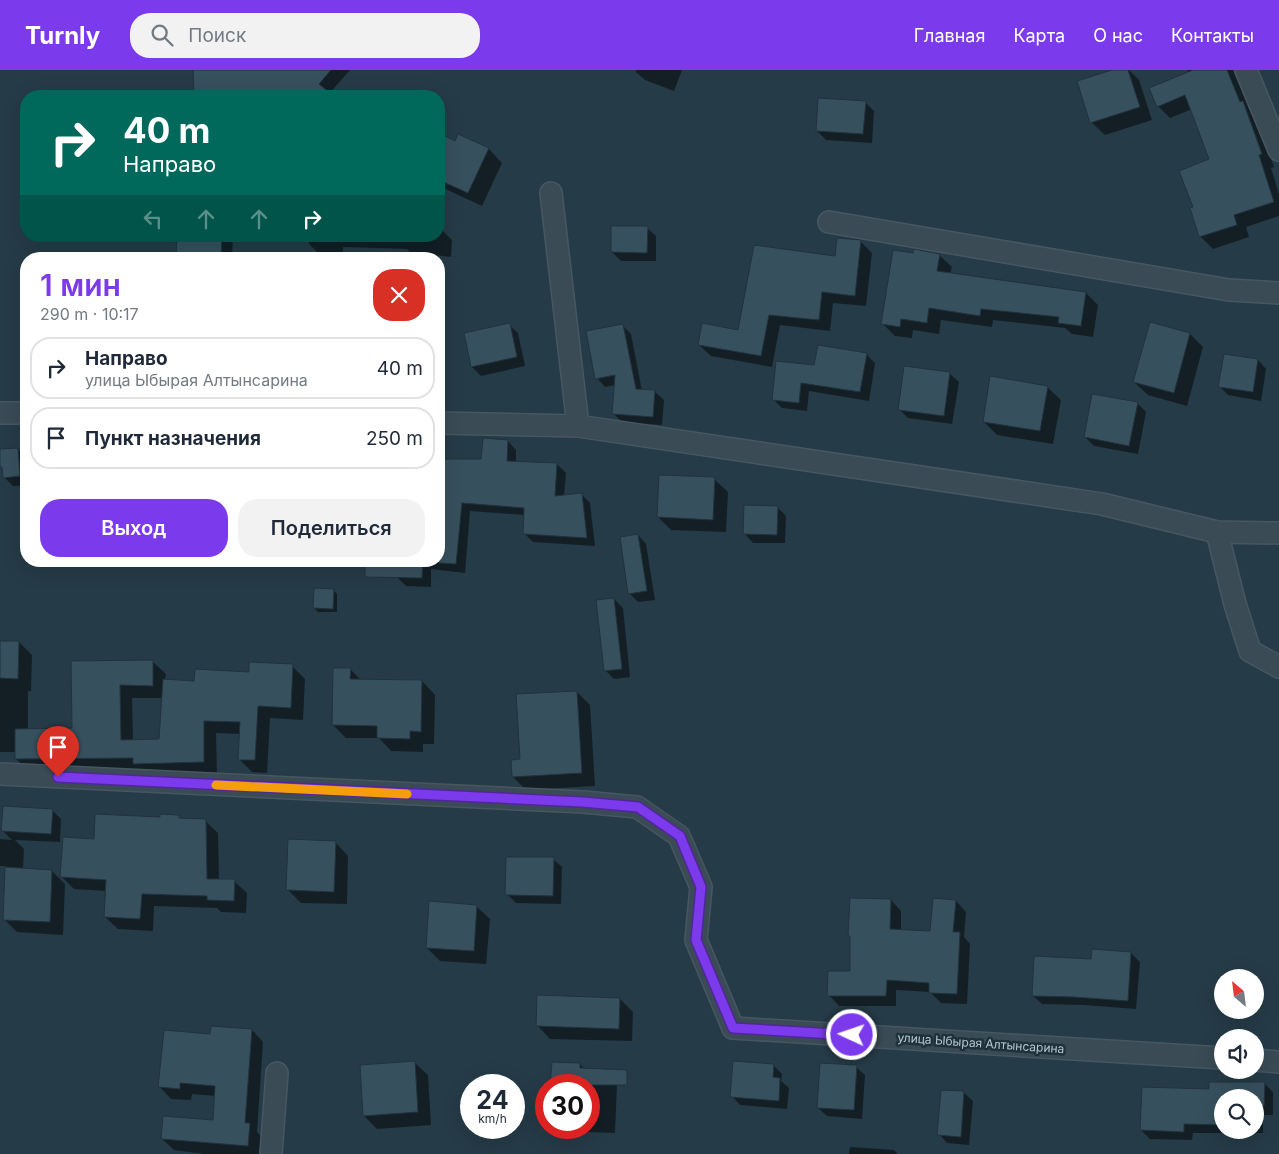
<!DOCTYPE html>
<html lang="ru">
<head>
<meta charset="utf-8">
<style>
	:root { --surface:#fff; --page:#f2f2f3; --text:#1f2937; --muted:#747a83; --line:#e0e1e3; --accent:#7c3aed }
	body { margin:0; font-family:Inter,sans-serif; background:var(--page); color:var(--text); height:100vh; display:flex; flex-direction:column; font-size:19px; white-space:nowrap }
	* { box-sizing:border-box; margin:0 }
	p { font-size:16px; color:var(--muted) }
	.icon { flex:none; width:28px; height:28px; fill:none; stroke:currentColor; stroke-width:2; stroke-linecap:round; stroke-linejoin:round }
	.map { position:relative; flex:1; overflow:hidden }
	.panel { position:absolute; left:20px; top:182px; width:425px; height:315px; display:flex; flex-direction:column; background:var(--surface); border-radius:20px; box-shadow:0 5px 20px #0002 }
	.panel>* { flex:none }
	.top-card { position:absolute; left:20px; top:20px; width:425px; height:152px; border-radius:20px; box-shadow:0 5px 20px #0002; background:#00695c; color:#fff; overflow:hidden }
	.needle { width:32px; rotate:332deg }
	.controls { position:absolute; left:1214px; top:899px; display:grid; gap:10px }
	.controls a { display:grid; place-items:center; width:50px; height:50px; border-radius:50%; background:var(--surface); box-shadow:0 5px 20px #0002; font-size:25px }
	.speed { position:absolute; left:460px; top:1004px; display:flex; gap:10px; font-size:25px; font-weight:700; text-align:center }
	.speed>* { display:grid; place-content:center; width:65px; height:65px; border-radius:50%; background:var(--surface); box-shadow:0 5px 20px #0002; line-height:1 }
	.speed small { font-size:12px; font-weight:400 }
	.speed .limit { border:8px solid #d22; background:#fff; color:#111 }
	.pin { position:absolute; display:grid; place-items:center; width:42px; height:42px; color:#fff; margin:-51px -21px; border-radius:50% 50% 50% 0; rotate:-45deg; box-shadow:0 0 5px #0007 }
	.pin .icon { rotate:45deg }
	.me { position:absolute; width:55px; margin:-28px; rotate:273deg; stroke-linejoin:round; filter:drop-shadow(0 0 4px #0008) }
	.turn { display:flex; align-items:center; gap:18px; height:105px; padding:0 20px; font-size:22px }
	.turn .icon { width:65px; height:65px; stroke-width:2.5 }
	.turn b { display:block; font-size:35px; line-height:42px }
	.lanes { display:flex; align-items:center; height:48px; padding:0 20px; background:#0003; justify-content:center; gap:25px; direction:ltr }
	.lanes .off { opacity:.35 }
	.round { display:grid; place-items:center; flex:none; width:52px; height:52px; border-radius:20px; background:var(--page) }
	.summary { display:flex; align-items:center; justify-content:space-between; height:85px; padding:0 20px }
	h1 { font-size:30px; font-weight:600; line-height:38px; color:var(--accent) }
	.button { display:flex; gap:10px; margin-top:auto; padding:10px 20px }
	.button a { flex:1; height:58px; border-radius:20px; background:var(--accent); color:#fff; font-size:20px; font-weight:600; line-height:58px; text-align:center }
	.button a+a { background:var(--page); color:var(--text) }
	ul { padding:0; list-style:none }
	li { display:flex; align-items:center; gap:15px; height:62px; margin:0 10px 8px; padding:0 10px; border:2px solid var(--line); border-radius:20px }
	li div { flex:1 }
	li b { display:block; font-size:19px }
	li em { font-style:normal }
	header { display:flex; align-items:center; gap:30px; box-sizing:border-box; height:70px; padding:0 25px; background:var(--accent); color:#fff }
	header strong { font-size:24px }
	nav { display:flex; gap:28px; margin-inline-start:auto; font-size:18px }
	.search { width:350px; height:45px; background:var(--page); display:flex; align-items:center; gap:12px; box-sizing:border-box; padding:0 18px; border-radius:20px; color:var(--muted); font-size:19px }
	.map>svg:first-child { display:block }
</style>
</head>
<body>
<header>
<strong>Turnly</strong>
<div class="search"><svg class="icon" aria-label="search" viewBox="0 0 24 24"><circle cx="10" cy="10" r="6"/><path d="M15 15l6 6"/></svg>Поиск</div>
<nav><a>Главная</a><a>Карта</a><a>О нас</a><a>Контакты</a></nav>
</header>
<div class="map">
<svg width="1279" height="1084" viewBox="0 0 1279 1084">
	<rect width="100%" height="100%" fill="#253b47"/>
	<!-- shadow -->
	<g fill="#0007" fill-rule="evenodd">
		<polygon points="195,0 350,0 329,24 331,26 195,26"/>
		<polygon points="636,0 682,0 674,21 645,10 636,2"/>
		<polygon points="1116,0 1129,0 1139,10 1152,50 1105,65 1091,52"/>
		<polygon points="1187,0 1233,0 1249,39 1255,45 1274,97 1271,98 1279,124 1279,146 1246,157 1249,167 1213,179 1201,167 1192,139 1194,138 1211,90 1192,39 1170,48 1158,36 1188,3"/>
		<polygon points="865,32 874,41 872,73 826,70 817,61"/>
		<polygon points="439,65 455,72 459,65 489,79 502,93 482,136 439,116"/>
		<polygon points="647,158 656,166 656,191 621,191 612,182"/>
		<polygon points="439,159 442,160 452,170 451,187 410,182 407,179 343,177 343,186 320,185 309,174 309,166 439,166"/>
		<polygon points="174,166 233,166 232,189 177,189 178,175 174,171"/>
		<polygon points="860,171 872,183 866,236 833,233 830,261 780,255 772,297 711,286 699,275 739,261 836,187"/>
		<polygon points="914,184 939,185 952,197 950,204 1086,223 1098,235 1093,267 1072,264 1065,258 993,250 992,257 941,250 939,264 913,260 912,268 895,266 883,254"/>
		<polygon points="1150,254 1190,264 1203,277 1187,336 1148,325 1134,312"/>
		<polygon points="509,255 518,263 525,296 481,306 472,297"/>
		<polygon points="622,255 631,264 642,321 655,322 664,330 662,355 622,352 613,343 615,315 605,317 597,308"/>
		<polygon points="866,284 875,293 869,331 809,321 807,341 782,338 773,329 815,296"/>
		<polygon points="1258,290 1266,299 1261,331 1228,325 1219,316"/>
		<polygon points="906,297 950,304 959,312 952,354 908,348 899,339"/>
		<polygon points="1047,317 1061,330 1053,374 997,365 984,352"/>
		<polygon points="1137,333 1146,342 1138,384 1094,376 1085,367"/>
		<polygon points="508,371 516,380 516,393 557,394 566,403 564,426 581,424 590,433 595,476 533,472 524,463 525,445 470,441 465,503 431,499 431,517 406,516 397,507 398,491 439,491 439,390 482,391"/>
		<polygon points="18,379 26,388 26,415 13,416 4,407"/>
		<polygon points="714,409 728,422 726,462 671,460 658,447"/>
		<polygon points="777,437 786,446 785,473 753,473 745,464"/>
		<polygon points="638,465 646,474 655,530 638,532 629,523"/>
		<polygon points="333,520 337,524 337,542 318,542 314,538"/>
		<polygon points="614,529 623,538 630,607 614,609 605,600"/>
		<path d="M0,572H19L32,585L31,621H28V660H73L72,592H153L166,604L165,610L196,612L292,596L305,609L303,650L270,648L267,703L252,702L239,689L240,664L216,663L217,705L29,701L16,689V682H0ZM132,628H163L161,670L133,671Z"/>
		<polygon points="350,599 362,611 422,611 435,625 434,674 423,674 423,682 391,681 379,668 346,668 333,655"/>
		<polygon points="577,622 590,635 595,716 526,720 513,707 521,691"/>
		<polygon points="52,740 61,749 60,772 15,770 24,779 23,799 52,801 65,814 63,865 17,862 4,849 6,796 0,796 0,769 12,770 3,761"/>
		<polygon points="178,747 182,750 205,751 218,763 219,810 234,811 247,823 246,843 221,842 217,838 154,836 153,861 118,859 105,847 106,821 74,819 61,806 95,771 161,748"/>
		<polygon points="335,772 348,786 347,834 301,833 287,819"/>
		<polygon points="553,789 562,797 561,834 516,833 507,824"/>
		<polygon points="891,830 901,841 901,861 931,862 956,831 966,842 964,867 970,874 967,934 941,933 930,922 896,920 896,936 839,936 829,925 851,903"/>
		<polygon points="476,836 490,849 486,894 440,891 427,878"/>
		<polygon points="1131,883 1140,892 1136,939 1084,935 1042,934 1033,926"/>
		<polygon points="620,929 633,942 632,971 550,969 537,955"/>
		<polygon points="252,960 263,972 257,1062 261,1066 259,1084 204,1084 174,1080 162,1069 215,1051 216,1026 192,1024 191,1030 171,1029 160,1017 211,965"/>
		<polygon points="414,992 428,1005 431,1055 377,1059 364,1046"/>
		<polygon points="580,994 585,1000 617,1014 615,1063 563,1061 560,1058 589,1058 589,1015 552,1015"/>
		<polygon points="773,995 782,1004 781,1011 789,1018 787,1039 740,1035 732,1026"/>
		<polygon points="856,997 865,1005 862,1049 827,1046 818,1038"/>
		<path d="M1264,1013L1273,1022V1045H1263V1063H1193L1192,1070L1150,1069L1141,1060L1210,1020ZM1222,1028H1255V1060H1222Z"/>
		<polygon points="964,1023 973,1031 969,1075 947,1073 939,1064"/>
		<polygon points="850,1077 894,1080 898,1084 849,1084"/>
	</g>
	<!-- building -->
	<g fill="#37505d" stroke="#21323d">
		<polygon points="193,0 331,0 319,14 334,26 280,26 277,24 194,24"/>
		<polygon points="1112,0 1128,0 1140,37 1090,53 1077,11"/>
		<polygon points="1193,0 1227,0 1240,32 1243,31 1262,84 1259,85 1274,132 1234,145 1237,155 1199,167 1190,138 1193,137 1179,101 1209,89 1185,25 1157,37 1149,18"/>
		<polygon points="818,28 866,31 863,64 816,61"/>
		<polygon points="439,63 455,71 458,64 489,78 468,123 439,110"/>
		<polygon points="611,156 648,156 647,183 611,182"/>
		<polygon points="177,166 222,166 221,189 176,189"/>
		<polygon points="837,168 861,170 855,226 822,222 819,250 769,245 761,286 698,275 702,253 738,260 754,175 835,186"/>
		<polygon points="914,179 940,184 937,201 1086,222 1081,256 1058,253 1059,247 981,239 980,246 929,238 927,253 901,249 900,257 881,254 893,180 913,183"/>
		<polygon points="1150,252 1190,263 1174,323 1133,312"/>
		<polygon points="510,253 517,287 471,297 464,263"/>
		<polygon points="623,254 636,319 655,320 653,347 612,344 615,305 595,309 586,261"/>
		<polygon points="818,275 867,283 860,322 801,313 799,333 772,330 776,291 814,295"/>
		<polygon points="1224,284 1258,289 1253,322 1218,317"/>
		<polygon points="904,296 950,302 944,346 898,340"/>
		<polygon points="990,306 1048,316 1040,361 983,352"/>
		<polygon points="1092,324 1138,332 1129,376 1084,367"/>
		<polygon points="483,368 508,370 507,391 557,393 555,426 582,423 587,468 523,464 524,438 462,433 456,494 439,493 439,389 481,389"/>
		<polygon points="18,378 20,406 3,408 2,397 0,397 0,379"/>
		<polygon points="659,405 715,407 713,450 657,447"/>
		<polygon points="744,435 778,436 777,465 743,464"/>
		<polygon points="638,464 647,521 628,524 620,467"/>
		<polygon points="365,491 423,491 422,508 365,507"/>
		<polygon points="314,518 334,519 333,539 313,538"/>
		<polygon points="614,528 622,599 604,601 596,530"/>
		<polygon points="0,571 19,571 18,609 0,608"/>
		<polygon points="153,590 153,616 120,615 121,670 159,669 163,609 194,611 195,599 249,602 249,592 293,594 291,638 258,636 255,690 238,690 240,652 204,651 204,692 133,694 133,688 15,689 15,659 72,658 71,591"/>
		<polygon points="333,598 351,598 350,609 422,610 421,662 410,661 410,669 377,668 377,656 332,655"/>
		<polygon points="577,621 582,703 512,707 511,690 520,689 516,624"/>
		<polygon points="3,736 53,739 51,764 1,761"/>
		<polygon points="95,744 160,747 160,744 179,745 179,748 206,749 207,809 235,809 234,831 207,830 207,826 142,824 140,849 104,847 106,810 60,807 63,767 94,769"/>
		<polygon points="288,769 336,771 334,822 286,820"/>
		<polygon points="506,787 554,787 553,826 505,825"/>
		<polygon points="5,797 52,800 50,852 3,850"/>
		<polygon points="850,828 891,829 890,859 930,861 933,828 956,830 953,862 960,862 957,924 929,923 929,913 887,910 886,926 827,926 828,901 850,901 850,866 848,866"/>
		<polygon points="429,831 477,835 474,881 426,878"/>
		<polygon points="1092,879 1131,882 1128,931 1074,927 1032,926 1034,886 1091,889"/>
		<polygon points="537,925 620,928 619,959 536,956"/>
		<polygon points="211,956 252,959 245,1053 250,1053 248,1076 161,1069 163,1046 213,1050 215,1016 180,1013 180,1019 158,1017 164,960 210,964"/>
		<polygon points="415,991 418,1042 363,1046 360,995"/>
		<polygon points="733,991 774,994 773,1007 780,1008 779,1031 730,1027"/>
		<polygon points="552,992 580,993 580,998 627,1000 627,1015 550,1015"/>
		<polygon points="820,993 857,995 854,1040 817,1038"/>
		<polygon points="1209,1012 1265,1012 1264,1036 1255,1036 1255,1028 1222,1028 1222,1055 1184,1054 1184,1062 1140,1060 1142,1017 1209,1019"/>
		<polygon points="941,1020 964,1021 961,1067 937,1065"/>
	</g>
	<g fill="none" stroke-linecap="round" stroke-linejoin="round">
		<!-- street casing -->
		<g stroke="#475762" stroke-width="24">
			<g id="street">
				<polyline points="1246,0 1279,80"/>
				<polyline points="551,123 578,356"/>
				<polyline points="829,152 1229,220 1279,223"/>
				<polyline points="0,343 26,343"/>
				<polyline points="439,353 578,356 1102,434 1217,462 1279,463"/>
				<polyline points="1217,462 1235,534 1250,581 1279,597"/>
				<polyline points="0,704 583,732 637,737 679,766 701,817 696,870 733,958 1222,988"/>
				<polyline points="1255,990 1279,992"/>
				<polyline points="271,1084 277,1003"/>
			</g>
		</g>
		<!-- street -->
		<use href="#street" stroke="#3a4b56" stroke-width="21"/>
	</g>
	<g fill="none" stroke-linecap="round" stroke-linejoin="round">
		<!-- route casing -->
		<g stroke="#51269a" stroke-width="12">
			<polyline id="route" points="58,707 583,732 638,737 680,766 701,817 696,870 733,958 852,965"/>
		</g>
		<!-- route -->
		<use href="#route" stroke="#7c3aed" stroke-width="9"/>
		<!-- slow -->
		<polyline stroke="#f59e0b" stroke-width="9" points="216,715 407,724"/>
	</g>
	<g text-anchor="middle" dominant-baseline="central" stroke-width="5" stroke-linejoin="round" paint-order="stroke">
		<!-- street labels -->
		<g font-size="12" fill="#b8c6cf" stroke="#1f313b">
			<text transform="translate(981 973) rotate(4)">улица Ыбырая Алтынсарина</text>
		</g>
	</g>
</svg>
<div class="controls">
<a><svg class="needle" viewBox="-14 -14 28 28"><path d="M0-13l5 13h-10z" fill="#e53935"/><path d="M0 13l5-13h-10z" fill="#747a83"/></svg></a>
<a><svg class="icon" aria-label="sound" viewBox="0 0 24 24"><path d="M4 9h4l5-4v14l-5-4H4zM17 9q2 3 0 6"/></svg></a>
<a><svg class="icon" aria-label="search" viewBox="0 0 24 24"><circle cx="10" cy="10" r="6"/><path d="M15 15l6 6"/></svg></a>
</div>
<div class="speed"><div>24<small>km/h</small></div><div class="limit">30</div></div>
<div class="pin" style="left:58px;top:707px;background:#d93025"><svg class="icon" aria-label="arrive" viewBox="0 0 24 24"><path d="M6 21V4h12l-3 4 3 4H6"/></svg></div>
<svg class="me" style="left:852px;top:965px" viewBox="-20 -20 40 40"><circle r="17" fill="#7c3aed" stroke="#fff" stroke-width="3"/><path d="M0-11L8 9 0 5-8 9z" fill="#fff"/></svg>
<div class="top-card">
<div class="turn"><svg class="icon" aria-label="right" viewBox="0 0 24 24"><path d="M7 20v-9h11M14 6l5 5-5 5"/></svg><div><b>40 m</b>Направо</div></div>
<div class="lanes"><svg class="icon off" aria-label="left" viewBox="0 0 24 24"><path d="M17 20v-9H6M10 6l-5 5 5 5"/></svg><svg class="icon off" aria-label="ahead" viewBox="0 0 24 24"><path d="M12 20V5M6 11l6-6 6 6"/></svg><svg class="icon off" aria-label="ahead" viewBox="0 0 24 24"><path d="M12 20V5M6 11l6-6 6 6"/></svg><svg class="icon" aria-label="right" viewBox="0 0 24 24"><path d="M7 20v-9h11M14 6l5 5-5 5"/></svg></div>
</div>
<section class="panel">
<div class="summary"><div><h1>1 мин</h1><p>290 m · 10:17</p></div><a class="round" style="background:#d93025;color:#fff"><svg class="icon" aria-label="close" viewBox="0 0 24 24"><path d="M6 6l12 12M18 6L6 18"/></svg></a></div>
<ul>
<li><svg class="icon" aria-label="right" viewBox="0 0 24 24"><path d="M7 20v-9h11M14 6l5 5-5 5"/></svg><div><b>Направо</b><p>улица Ыбырая Алтынсарина</p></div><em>40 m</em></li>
<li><svg class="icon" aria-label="arrive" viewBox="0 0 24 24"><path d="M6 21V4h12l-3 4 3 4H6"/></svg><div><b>Пункт назначения</b></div><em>250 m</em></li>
</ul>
<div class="button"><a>Выход</a><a>Поделиться</a></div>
</section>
</div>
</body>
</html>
